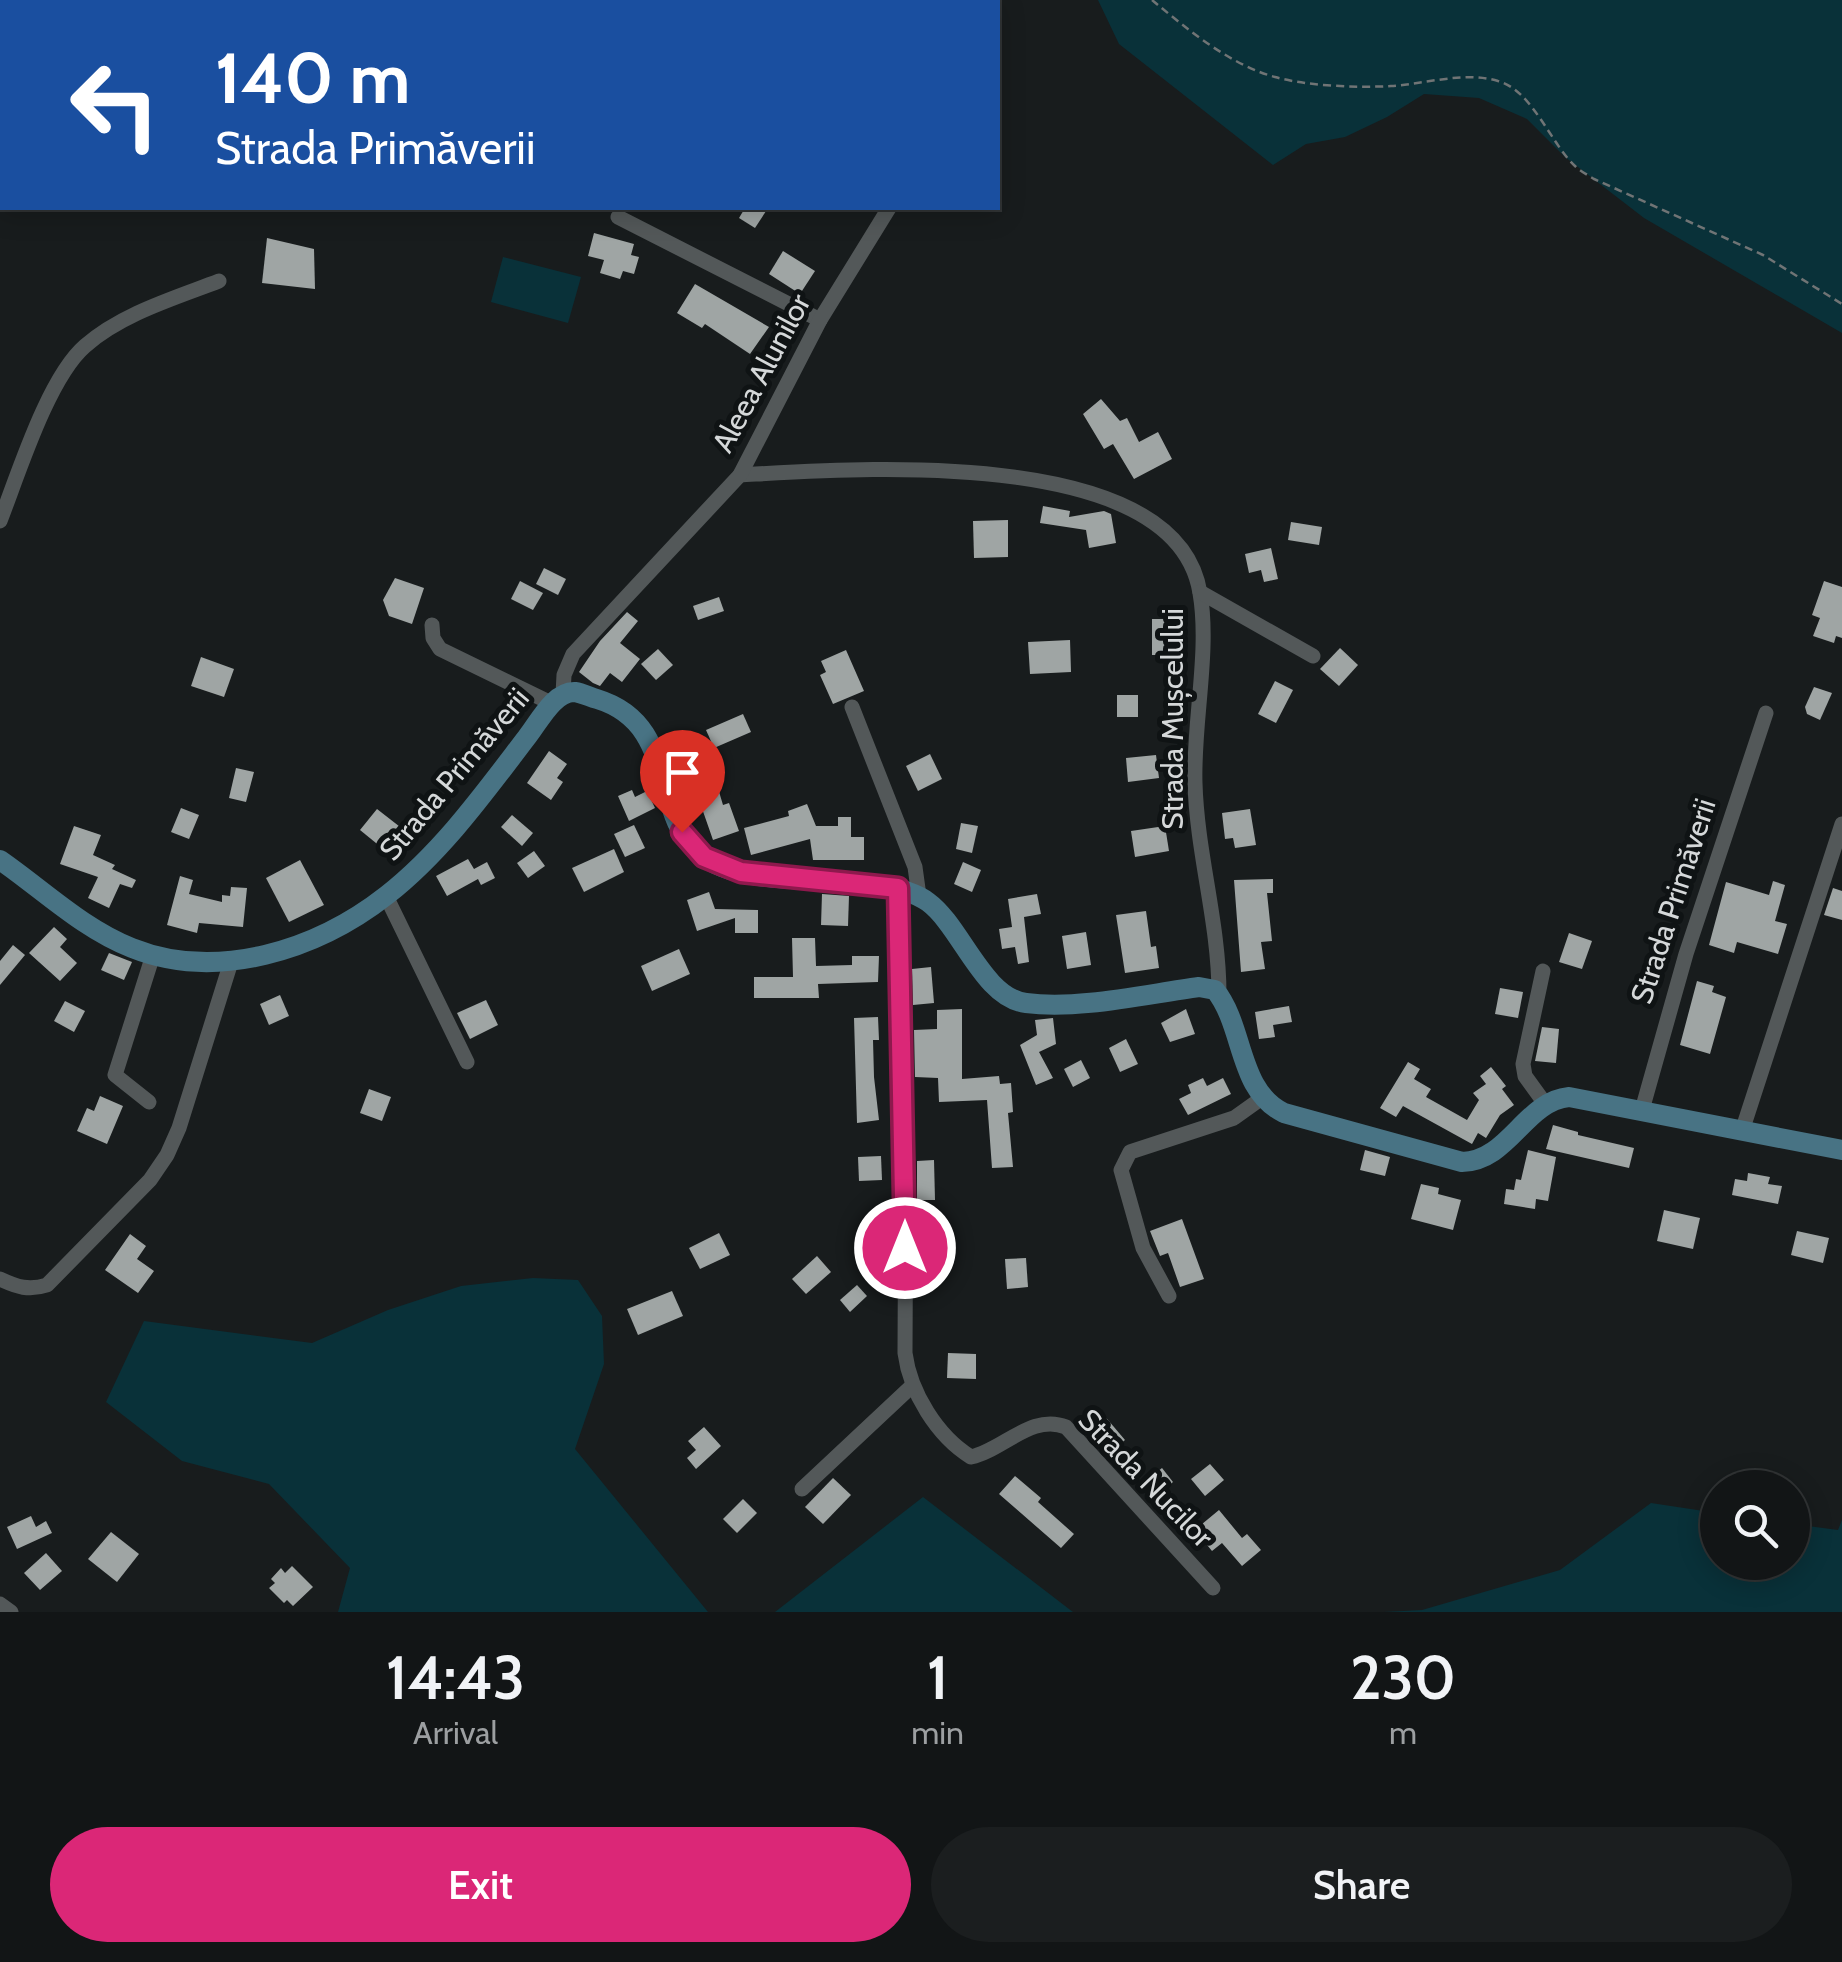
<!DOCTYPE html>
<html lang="en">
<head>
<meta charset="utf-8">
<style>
	:root { --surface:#121516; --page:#1b1e1f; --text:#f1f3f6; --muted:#9c9fa1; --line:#313435; --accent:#db2777 }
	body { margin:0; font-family:Cabin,sans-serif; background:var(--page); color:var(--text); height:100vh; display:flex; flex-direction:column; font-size:38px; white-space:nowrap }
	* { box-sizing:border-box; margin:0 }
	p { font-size:32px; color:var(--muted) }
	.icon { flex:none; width:55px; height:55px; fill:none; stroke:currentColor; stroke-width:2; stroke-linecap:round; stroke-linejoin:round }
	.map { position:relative; height:1612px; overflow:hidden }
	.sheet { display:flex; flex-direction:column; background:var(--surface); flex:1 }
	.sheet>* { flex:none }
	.guide { position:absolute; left:0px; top:0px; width:1000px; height:210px; box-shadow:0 5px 25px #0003,0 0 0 2px var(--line); background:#1a4fa0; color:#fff; overflow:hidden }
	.tools { position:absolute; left:1700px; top:1470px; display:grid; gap:20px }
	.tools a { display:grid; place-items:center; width:110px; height:110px; border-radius:50%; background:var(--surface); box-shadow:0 5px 25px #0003,0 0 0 2px var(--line); font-size:50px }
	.pin { position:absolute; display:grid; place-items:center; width:85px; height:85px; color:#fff; margin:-102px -42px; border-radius:50% 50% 50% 0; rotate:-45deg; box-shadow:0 0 10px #0007 }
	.pin .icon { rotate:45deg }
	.me { position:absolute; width:110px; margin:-55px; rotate:0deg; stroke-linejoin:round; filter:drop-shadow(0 0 8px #0008) }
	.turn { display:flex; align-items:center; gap:35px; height:210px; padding:0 50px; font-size:45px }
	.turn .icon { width:130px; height:130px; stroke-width:2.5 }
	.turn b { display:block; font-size:70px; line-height:85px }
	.eta { display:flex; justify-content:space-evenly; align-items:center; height:170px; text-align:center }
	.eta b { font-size:60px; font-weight:600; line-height:70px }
	.button { display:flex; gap:20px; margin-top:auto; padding:20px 50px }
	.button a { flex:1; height:115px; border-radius:60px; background:var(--accent); color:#fff; font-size:40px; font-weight:600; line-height:115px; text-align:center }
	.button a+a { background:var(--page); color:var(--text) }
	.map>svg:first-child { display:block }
</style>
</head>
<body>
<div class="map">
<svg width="1842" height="1612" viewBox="0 0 1842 1612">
	<rect width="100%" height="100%" fill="#181c1d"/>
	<!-- green -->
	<g fill="#093139">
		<polygon points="1098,0 1842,0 1842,333 1644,218 1565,157 1527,119 1479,98 1424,94 1387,117 1345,137 1306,144 1273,165 1119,44"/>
		<polygon points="503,257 581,277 568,323 491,302"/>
		<polygon points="533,1278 578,1280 602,1316 604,1364 575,1449 708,1612 338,1612 350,1568 269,1484 182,1461 106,1402 144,1321 312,1343 388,1310 461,1286"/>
		<polygon points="923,1497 1069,1609 1073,1612 775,1612"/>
		<polygon points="1651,1503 1717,1513 1718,1562 1792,1562 1793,1524 1838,1530 1842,1520 1842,1612 1384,1612 1422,1610 1560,1570"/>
	</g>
	<!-- building -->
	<g fill="#9fa5a4">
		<polygon points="745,208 768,208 755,228 739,218"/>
		<polygon points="594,233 634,244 631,255 639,257 634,274 623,271 620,279 600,273 604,260 588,256"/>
		<polygon points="267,238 314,249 315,289 262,283"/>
		<polygon points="783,251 815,271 800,294 769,274"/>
		<polygon points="695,284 769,327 750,354 705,324 702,328 677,313"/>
		<polygon points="1101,399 1120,421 1127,418 1139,442 1158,432 1172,459 1134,479 1113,444 1104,449 1083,414"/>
		<polygon points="1043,506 1070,511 1069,517 1104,511 1111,514 1116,543 1089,548 1086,530 1040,523"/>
		<polygon points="1008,520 1008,557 974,558 973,521"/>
		<polygon points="1291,522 1322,527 1319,545 1288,540"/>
		<polygon points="1271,548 1278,579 1264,582 1261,570 1249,573 1245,554"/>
		<polygon points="544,568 566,579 558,595 536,584"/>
		<polygon points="395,578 424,588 412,624 389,616 383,600"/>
		<polygon points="520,581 543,593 533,610 511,599"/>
		<polygon points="1824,581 1842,587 1842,638 1836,636 1834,643 1813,636 1820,618 1812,615"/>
		<polygon points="719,597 724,611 698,620 693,606"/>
		<polygon points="627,612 638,621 620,643 640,659 622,682 610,673 600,686 593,683 579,672 600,641"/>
		<rect x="1152" y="619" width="23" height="36"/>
		<polygon points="1070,640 1071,672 1030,674 1028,642"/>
		<polygon points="1340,648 1358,665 1339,686 1320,669"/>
		<polygon points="658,649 673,665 656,680 641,664"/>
		<polygon points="846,650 864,691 833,704 820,675 826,672 821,661"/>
		<polygon points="201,657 234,669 224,697 191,686"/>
		<polygon points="1275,681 1293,690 1276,723 1258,714"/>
		<polygon points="1814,687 1832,693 1820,720 1807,714 1805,707"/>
		<rect x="1117" y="695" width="21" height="22"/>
		<polygon points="743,714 751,732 714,748 706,730"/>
		<polygon points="549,751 567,764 557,778 563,782 551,800 527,783"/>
		<polygon points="707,751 723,805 729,803 739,831 713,840 698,797 689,800 677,760"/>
		<polygon points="930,754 942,779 918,791 906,766"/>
		<polygon points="1156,755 1159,778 1128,782 1126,758"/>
		<polygon points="236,768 254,772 246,802 229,798"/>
		<polygon points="632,790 635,797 647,791 655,808 629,821 618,796"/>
		<polygon points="807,804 816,826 838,826 838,817 851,817 851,837 864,837 864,860 813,860 810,839 751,855 744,828 789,816 788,811"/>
		<polygon points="181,808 199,815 189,839 171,832"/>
		<polygon points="377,809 404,830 387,852 360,830"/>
		<polygon points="1250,809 1256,845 1235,848 1233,838 1225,839 1222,813"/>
		<polygon points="512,815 533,833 522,846 501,827"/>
		<polygon points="961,823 978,826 972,853 956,849"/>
		<polygon points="634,825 645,848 625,857 614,834"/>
		<polygon points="74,826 101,835 93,855 115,865 112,869 136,880 132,888 120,884 109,908 88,898 98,877 60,864"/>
		<polygon points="1165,826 1169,851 1135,857 1131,831"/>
		<polygon points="614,849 624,872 584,892 572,868"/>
		<polygon points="534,851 545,866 528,878 517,863"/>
		<polygon points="468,859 474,869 487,862 495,878 481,885 478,879 447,896 436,876"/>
		<polygon points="300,860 324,905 289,922 266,878"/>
		<polygon points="963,862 981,870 972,892 954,884"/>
		<polygon points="180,876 193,880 189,894 222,902 222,895 230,896 231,887 247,888 243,927 199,923 197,933 167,925"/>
		<polygon points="1273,879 1273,893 1267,893 1272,941 1261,942 1265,969 1241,972 1234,880"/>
		<polygon points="1773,881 1785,885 1775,921 1787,924 1778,954 1737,942 1734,953 1709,945 1726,882 1769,895"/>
		<polygon points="1833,888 1842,891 1842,920 1824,915"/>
		<polygon points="709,892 715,909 758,910 758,933 735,933 735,918 697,931 687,900"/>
		<polygon points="822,894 849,896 848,926 821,925"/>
		<polygon points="1037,894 1041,914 1024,917 1029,962 1018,964 1015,947 1002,949 999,929 1012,927 1008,899"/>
		<polygon points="1146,911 1151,947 1156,946 1159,968 1125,973 1116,915"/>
		<polygon points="54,927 67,939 60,947 77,963 60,981 29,953"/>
		<polygon points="1086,932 1091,965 1067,969 1062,936"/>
		<polygon points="1569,933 1592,941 1582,969 1559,962"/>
		<polygon points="792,938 815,938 816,966 852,965 852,956 879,956 878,982 818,984 819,998 754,998 754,977 793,977"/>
		<polygon points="13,945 25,955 0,985 0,961"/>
		<polygon points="679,949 690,974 652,991 641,966"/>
		<polygon points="109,953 132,962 124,980 101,970"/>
		<polygon points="931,967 934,1003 913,1005 912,969"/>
		<polygon points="1697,981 1714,986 1712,992 1726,997 1710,1054 1680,1045"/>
		<polygon points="1500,988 1523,992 1518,1018 1495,1014"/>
		<polygon points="280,995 289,1016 269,1025 260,1004"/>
		<polygon points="486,1000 498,1025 470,1039 457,1013"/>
		<polygon points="65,1001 85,1011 74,1032 54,1021"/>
		<polygon points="1289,1006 1292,1022 1273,1025 1275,1037 1259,1039 1255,1012"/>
		<polygon points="962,1009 962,1079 999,1076 1000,1084 1011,1083 1013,1112 1008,1113 1013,1167 992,1168 987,1100 939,1102 938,1078 915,1077 914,1030 937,1029 937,1010"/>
		<polygon points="1186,1009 1195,1034 1170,1042 1161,1023"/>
		<polygon points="878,1017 879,1040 873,1040 874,1077 879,1120 857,1123 854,1018"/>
		<polygon points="1053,1018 1056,1044 1039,1052 1053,1078 1036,1085 1020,1045 1037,1035 1035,1020"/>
		<polygon points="1542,1027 1559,1029 1556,1063 1535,1061"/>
		<polygon points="1126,1039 1138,1064 1120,1072 1109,1048"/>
		<polygon points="1081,1060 1090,1078 1073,1087 1064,1069"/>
		<polygon points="1408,1062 1420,1069 1414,1079 1431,1089 1426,1097 1467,1120 1479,1100 1473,1093 1486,1084 1480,1076 1491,1067 1506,1086 1502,1089 1514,1105 1500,1115 1486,1138 1478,1133 1472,1144 1403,1106 1396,1117 1380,1108"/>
		<polygon points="1203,1078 1207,1086 1223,1078 1231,1094 1188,1115 1179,1099 1191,1093 1188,1085"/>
		<polygon points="369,1089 391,1097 382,1121 360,1113"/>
		<polygon points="100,1096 123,1106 107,1144 77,1131 87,1108 94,1111"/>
		<polygon points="1553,1125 1578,1132 1578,1135 1634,1148 1629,1168 1546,1149"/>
		<polygon points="1365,1150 1390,1157 1385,1176 1360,1170"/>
		<polygon points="1528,1150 1556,1157 1548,1201 1536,1199 1535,1209 1504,1204 1506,1189 1514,1190 1516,1179 1521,1180"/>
		<polygon points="881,1156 882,1180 859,1181 858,1157"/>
		<polygon points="934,1160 935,1200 917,1200 917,1161"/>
		<polygon points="1748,1173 1770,1177 1768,1184 1782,1186 1778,1204 1732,1195 1735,1179 1747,1181"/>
		<polygon points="1421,1184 1439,1188 1438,1194 1461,1200 1453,1230 1411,1219"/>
		<polygon points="1664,1210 1700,1218 1693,1249 1657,1241"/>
		<polygon points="1182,1219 1204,1279 1180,1287 1168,1253 1160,1256 1150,1231"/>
		<polygon points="1797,1231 1829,1238 1823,1263 1791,1255"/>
		<polygon points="719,1233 730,1255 700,1269 689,1248"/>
		<polygon points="130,1234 146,1246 137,1259 154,1271 138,1293 105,1270"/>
		<polygon points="919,1244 943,1244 944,1272 920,1273"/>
		<polygon points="817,1256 831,1272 806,1294 792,1279"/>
		<polygon points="1026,1258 1028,1287 1007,1289 1005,1259"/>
		<polygon points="857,1285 867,1296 850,1312 840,1300"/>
		<polygon points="672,1291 683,1316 638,1335 627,1309"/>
		<polygon points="948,1353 976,1354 976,1379 947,1378"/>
		<polygon points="1097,1407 1125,1440 1107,1455 1082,1420"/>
		<polygon points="704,1427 721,1446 696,1469 687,1458 696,1450 688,1441"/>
		<polygon points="1210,1464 1224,1480 1205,1496 1191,1479"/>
		<polygon points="1162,1468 1173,1482 1154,1497 1143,1483"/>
		<polygon points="1015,1476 1041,1498 1038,1502 1074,1534 1061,1548 999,1494"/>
		<polygon points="833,1478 851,1495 823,1524 805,1507"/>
		<polygon points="743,1499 757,1513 737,1533 723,1519"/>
		<polygon points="1219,1510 1242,1538 1247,1534 1261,1550 1242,1566 1222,1543 1212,1551 1203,1540 1198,1544 1190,1534"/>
		<polygon points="31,1516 36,1527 46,1521 52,1533 17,1549 7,1527"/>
		<polygon points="111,1532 139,1554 117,1582 88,1559"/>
		<polygon points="46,1553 62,1571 40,1590 24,1573"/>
		<polygon points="292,1566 313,1587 293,1606 287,1600 284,1603 269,1588 275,1583 271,1579 281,1568 285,1573"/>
	</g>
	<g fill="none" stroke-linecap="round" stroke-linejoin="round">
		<!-- path -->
		<g stroke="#707475" stroke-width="2.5" stroke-dasharray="8 5" stroke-linecap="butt">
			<polyline points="840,0 841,2"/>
			<path d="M1152,0C1187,29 1230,65 1275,77C1307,86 1358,88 1391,86C1425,84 1464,71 1498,81C1532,90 1551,144 1575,166C1580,171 1588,175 1594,179L1763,255L1842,304"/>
		</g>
		<!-- street -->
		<g stroke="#535859" stroke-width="15">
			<polyline points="618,217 820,320"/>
			<path d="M740,475C849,469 1176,443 1200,593C1210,651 1193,723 1195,783C1197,854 1219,923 1219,994"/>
			<path d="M0,521C18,475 48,378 85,346C121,314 175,298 219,281"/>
			<polyline points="1200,592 1313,656"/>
			<polyline points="432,625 433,638 440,649 553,704"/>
			<polyline points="563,694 564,675 573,654 740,475 820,320 889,208"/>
			<polyline points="852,707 915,867 919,896"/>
			<path d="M898,888L906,1144L905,1353C910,1392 937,1436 971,1457C1003,1450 1032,1413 1066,1427L1213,1588"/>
			<polyline points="386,896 467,1062"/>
			<polyline points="1543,971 1523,1064 1525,1076 1546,1105"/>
			<polyline points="149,1102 115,1075 153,955"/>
			<polyline points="1642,1110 1686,954 1766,713"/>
			<polyline points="1743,1128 1842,824"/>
			<path d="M0,1279C17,1287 29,1291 47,1285L150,1180L167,1155L179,1128L231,962"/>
			<polyline points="1169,1296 1143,1248 1121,1170 1130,1152 1234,1118 1262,1098"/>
			<polyline points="802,1489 913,1385"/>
			<polyline points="0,1604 11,1612"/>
		</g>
		<!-- secondary -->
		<path stroke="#487384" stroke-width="20" d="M0,860C42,889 83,929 132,948C217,982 317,950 387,895C442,852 485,792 527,737C539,722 554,691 575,692C582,693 590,697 597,699C679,724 649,812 701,855C752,897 877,865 928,902C961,926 983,998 1026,1003C1079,1010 1146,994 1199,987L1215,990C1245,1027 1237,1090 1284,1113L1462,1162C1509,1161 1525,1101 1569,1097L1842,1150"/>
	</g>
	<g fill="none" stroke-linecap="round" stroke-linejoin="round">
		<!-- route casing -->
		<g stroke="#8e194d" stroke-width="25">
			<polyline id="route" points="682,832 704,857 741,872 898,888 905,1248"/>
		</g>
		<!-- route -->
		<use href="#route" stroke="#db2777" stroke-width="18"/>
	</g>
	<g text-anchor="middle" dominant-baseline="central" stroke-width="10" stroke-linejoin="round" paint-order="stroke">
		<!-- street labels -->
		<g font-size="30" fill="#d5d8d9" stroke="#0f1314">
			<text transform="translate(761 373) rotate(-62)">Aleea Alunilor</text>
			<text transform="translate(1172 719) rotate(-90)">Strada Mușcelului</text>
			<text transform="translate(454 774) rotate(-50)">Strada Primăverii</text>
			<text transform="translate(1673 901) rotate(-72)">Strada Primăverii</text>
			<text transform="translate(1146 1478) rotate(46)">Strada Nucilor</text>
		</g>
	</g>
</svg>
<div class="tools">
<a><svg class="icon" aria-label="search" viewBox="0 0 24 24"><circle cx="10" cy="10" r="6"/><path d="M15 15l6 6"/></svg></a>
</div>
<div class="pin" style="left:682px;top:832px;background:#d93025"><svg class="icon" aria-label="arrive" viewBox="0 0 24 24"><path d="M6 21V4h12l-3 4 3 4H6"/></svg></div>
<svg class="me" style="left:905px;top:1248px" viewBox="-20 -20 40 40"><circle r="17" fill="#db2777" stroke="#fff" stroke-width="3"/><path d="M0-11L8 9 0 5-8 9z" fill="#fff"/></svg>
<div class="guide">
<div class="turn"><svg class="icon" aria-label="left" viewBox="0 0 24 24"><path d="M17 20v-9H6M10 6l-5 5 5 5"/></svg><div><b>140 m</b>Strada Primăverii</div></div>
</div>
</div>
<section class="sheet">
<div class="eta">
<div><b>14:43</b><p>Arrival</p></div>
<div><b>1</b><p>min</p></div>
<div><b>230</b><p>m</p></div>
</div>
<div class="button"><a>Exit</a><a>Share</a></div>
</section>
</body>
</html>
